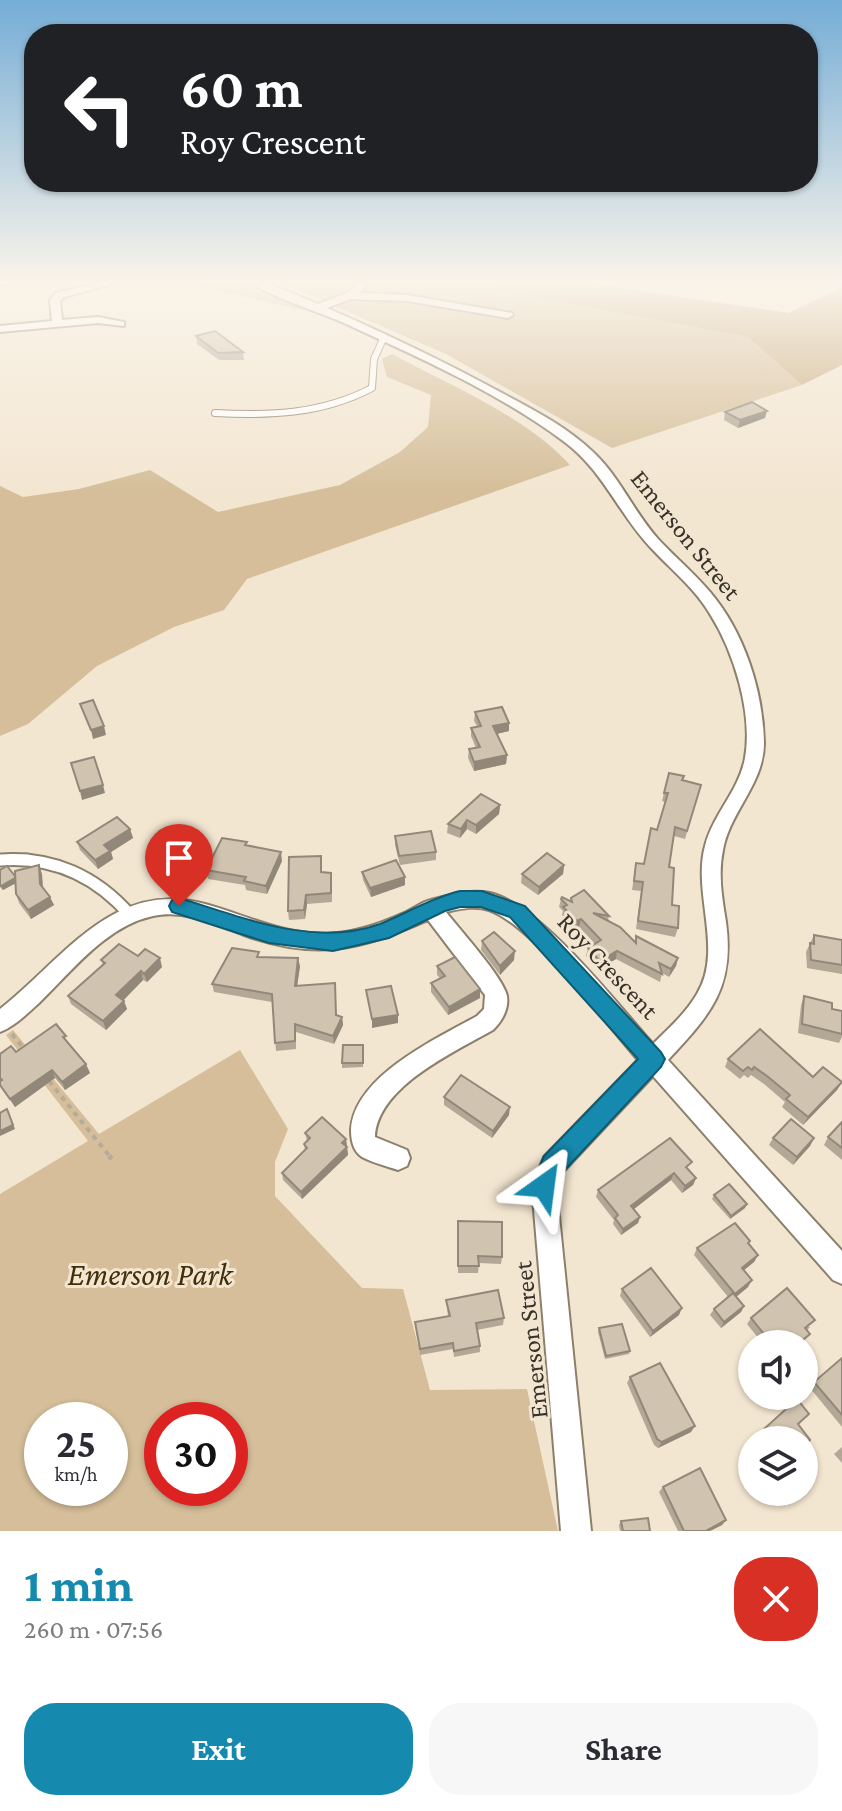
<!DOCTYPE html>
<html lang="en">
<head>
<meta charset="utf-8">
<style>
	:root { --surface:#fff; --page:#f7f7f7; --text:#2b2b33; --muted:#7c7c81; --accent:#168aae }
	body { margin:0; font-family:"Crimson Pro",serif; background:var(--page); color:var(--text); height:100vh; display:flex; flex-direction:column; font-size:30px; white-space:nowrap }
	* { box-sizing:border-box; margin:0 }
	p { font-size:26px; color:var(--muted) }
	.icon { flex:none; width:44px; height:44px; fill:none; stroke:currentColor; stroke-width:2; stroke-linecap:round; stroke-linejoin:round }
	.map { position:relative; height:1531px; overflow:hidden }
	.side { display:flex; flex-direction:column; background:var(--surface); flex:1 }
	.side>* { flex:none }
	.hud { position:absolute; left:24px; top:24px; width:794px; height:168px; border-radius:32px; box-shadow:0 2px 6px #0004; background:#202124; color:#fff; overflow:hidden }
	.buttons { position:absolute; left:738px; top:1330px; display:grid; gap:16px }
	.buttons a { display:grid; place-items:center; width:80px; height:80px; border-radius:50%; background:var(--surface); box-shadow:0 2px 6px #0004; font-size:40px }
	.speed { position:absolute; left:24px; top:1402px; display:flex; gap:16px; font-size:40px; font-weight:700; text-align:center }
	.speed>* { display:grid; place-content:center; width:104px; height:104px; border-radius:50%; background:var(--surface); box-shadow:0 2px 6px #0004; line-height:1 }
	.speed small { font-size:20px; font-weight:400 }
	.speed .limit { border:12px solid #d22; background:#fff; color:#111 }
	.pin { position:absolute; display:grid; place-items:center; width:68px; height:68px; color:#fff; margin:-82px -34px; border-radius:50% 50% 50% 0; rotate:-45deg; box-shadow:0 0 8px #0007 }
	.pin .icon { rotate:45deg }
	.me { position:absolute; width:88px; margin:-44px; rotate:31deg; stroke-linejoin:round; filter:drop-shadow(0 0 6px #0008) }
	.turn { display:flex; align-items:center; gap:28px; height:168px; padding:0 24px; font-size:36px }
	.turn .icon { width:104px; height:104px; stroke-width:2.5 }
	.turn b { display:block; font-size:56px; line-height:68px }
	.round { display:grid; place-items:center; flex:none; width:84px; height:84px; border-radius:32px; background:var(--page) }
	.summary { display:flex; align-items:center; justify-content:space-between; height:136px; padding:0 24px }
	h1 { font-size:48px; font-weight:700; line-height:60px; color:var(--accent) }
	.button { display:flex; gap:16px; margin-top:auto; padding:16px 24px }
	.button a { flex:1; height:92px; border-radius:32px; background:var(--accent); color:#fff; font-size:32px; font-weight:700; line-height:92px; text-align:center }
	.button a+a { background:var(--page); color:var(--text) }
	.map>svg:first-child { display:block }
</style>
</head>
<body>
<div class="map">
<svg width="842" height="1531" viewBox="0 0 842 1531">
	<rect width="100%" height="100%" fill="#f3e6d1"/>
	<!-- green -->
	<g fill="#d5be99" fill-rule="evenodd">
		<polygon points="193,279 230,279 307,311 204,288"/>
		<polygon points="272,279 480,279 496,290 748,337 802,385 612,448 446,354"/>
		<path d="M392,354C449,385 526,416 570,465L247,579L224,610L174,627L97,666L28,724L0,736V486L23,497L79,489L150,470L218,512L340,485L400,452L428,427L431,395L387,377L382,359Z"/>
		<path d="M13,1030L99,1134L240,1050L288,1129L275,1162V1196L362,1288L403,1289L430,1390L527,1389L558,1531H0V1194L88,1141L6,1035ZM42,1420H110V1488H42ZM162,1420H230V1488H162Z"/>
	</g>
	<!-- forest -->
	<polygon fill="#c7ab7e" points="480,279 560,279 789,313 842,287 842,365 802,385 748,337 496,290"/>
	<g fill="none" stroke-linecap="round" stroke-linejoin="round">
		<!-- lane-far2 casing -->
		<g stroke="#8c806d" stroke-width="8">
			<path id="lane-far2" d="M215,413C271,416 322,414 372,388L374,359L384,337"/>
		</g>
		<!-- lane-far1 casing -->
		<g stroke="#8c806d" stroke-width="13">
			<polyline id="lane-far1" points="10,859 27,859"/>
		</g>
		<!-- lane casing -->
		<g stroke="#8c806d" stroke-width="15">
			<path id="lane" d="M0,860C52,856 96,876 130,915"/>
		</g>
		<!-- street casing -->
		<g stroke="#8c806d" stroke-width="4">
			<g id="street">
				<polygon points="115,279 131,279 64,297 60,301 62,320 98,317 124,322 124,326 98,323 0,332 0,326 52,321 50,300 56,293"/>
				<path d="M245,279H258L318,304L349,292L363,279H373L360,293L407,295L512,313L513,315L508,318L407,301L350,299L327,308C387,334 445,362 502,393C534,410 567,427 593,452C620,477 634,513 659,540C675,557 694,573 710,592C744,632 763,690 764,743C764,784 730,811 723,850C718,874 722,898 726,922C735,988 710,1015 668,1060L842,1251V1284L833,1280L653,1076L562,1173L556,1186L591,1531H561L532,1186L544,1157L638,1060C605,1022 532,925 489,910C475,905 460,909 446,912C460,930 503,977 507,996C509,1009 502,1021 493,1030C454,1052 377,1087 375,1137L407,1150L410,1158L407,1166L398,1170C387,1166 373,1163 362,1157C353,1151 351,1140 351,1130C354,1076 436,1039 477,1016L484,1009L485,995L428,920C362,949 318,961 247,936C217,925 186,909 153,916C106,926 72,971 39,1003C27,1014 15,1026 0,1032V1009C63,960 113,878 205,904C245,915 280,933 322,934C351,934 377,925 404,913C413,909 422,902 431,900C450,895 470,889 490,893C541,905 617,1004 653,1044C669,1028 686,1013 697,994C724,950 692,893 705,846C713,814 739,791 745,758C753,713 734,652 710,614C696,590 673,571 654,551C619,516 604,470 562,440C497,392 418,357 344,323C316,311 268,296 245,279Z"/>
			</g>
		</g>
		<!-- secondary casing -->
		<g stroke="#8c806d" stroke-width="4">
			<polygon id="secondary" points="0,279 20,279 0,285"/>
		</g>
		<!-- path-far1 -->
		<g stroke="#b5ab9a" stroke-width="4" stroke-dasharray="5 5" stroke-linecap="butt">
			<polyline points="12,1034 25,1050"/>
			<polyline points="49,1081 111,1158"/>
		</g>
		<!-- path -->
		<polyline stroke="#b5ab9a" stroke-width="5" stroke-dasharray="6 6" stroke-linecap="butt" points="109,1156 112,1159"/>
		<!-- lane-far2 -->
		<use href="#lane-far2" stroke="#fff" stroke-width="6"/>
		<!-- lane-far1 -->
		<use href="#lane-far1" stroke="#fff" stroke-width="9"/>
		<!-- lane -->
		<use href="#lane" stroke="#fff" stroke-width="11"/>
		<!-- street -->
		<use href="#street" fill="#fff" fill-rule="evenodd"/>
		<!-- secondary -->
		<use href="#secondary" fill="#f1e4ce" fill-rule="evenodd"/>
	</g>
	<!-- wall -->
	<g fill="#b3a896">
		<polygon points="196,336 243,352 244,360 219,360 197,344"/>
		<polygon points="725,412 765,418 738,428 724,420"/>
		<polygon points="475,712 509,723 509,731 497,734 507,755 506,764 474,771 468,758 469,749 476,748 471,736 471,728 477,726 474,721"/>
		<polygon points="669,773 682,780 701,785 685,839 674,836 669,867 672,905 678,928 675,937 636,929 641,891 632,890 636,863 644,864 657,830 665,802 662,801"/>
		<polygon points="500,805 499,814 476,834 467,829 460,838 447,833 448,824"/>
		<polygon points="130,829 133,838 111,852 113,859 98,869 80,850 77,842"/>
		<polygon points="395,836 436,852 436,860 400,865 395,845"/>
		<polygon points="248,845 282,861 267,894 246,890 245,885 208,879 206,870"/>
		<polygon points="564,865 563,874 538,895 521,883 522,874"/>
		<polygon points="0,870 15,876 42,874 43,888 54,905 31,919 19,903 16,894 15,883 3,890 0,887"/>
		<polygon points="322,872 332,882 332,902 307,904 305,919 289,920 288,911"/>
		<polygon points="362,872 405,877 405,885 371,897 363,880"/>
		<polygon points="571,898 609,916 608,921 635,942 636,936 678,958 676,966 669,977 662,973 660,982 616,959 599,969 586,956 588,948 595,944 579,927 576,929 562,915 563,911 559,907 561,899 570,901"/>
		<polygon points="814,935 842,940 842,974 807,968 806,952"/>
		<polygon points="482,941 514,960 500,975 481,950"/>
		<polygon points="138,956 162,967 147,982 143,980 123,1000 127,1009 106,1030 71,1004 68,996 103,965 101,960"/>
		<polygon points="260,957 300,966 297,986 337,1015 342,1017 343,1025 334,1044 296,1032 296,1049 276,1051 272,1002 214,992 212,984"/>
		<polygon points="437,966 480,989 480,998 448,1015 431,992 431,983 440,978 437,975"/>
		<polygon points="804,996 832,1009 842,1011 842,1037 839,1043 798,1033 801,1005"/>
		<polygon points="69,1044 90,1073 65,1090 55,1078 15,1107 0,1086 0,1054"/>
		<polygon points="363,1045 363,1067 342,1068 342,1063"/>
		<polygon points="728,1059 813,1077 842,1082 837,1090 803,1125 782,1107 785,1102 764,1084 751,1075 748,1078 744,1075 740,1079 725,1067"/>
		<polygon points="444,1097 509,1115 492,1138 444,1105"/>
		<polygon points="842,1122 842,1160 824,1145 828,1137"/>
		<polygon points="305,1133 346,1139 348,1155 302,1199 283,1180 282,1173 305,1151 304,1144 307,1141"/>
		<polygon points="773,1138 814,1138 810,1146 793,1165 769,1145"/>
		<polygon points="688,1170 696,1178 693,1185 682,1193 671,1180 634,1209 640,1217 638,1223 621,1235 613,1224 614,1220 596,1197 598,1190"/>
		<polygon points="714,1195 747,1204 745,1208 730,1219 712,1199"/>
		<polygon points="458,1221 502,1257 501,1264 479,1263 478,1273 458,1273"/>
		<polygon points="749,1244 758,1255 754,1262 744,1270 748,1287 736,1297 744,1306 741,1312 721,1328 710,1315 714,1309 728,1297 694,1255 697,1248"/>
		<polygon points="622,1289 679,1315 650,1337 620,1296"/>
		<polygon points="446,1300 504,1318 503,1325 477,1330 480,1346 480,1352 454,1357 453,1349 420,1355 415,1322 448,1316"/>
		<polygon points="751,1318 810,1327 807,1330 805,1340 800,1344 774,1344 770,1340 766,1344 763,1344 747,1324"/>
		<polygon points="599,1328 630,1351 629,1354 605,1359 598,1332"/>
		<polygon points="842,1358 842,1427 810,1388"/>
		<polygon points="630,1377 691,1432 658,1448 654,1445 627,1383"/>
		<polygon points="809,1414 798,1425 804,1440 764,1440 759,1434 764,1429"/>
		<polygon points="842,1447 842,1463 834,1454"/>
		<polygon points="663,1487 726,1520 722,1525 710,1531 678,1531 659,1492"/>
		<polygon points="621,1521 650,1531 620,1531 619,1525"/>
	</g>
	<!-- shaded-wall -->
	<g fill="#92887a">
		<polygon points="767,411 765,418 738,428 740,420"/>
		<polygon points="509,723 509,731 492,735 493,726"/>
		<polygon points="104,726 106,735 93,739 91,730"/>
		<polygon points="507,755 506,764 474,771 474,762"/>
		<polygon points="103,785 105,793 82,800 80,791"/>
		<polygon points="500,805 499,814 476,834 476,825"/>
		<polygon points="467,820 467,829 460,838 461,829"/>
		<polygon points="130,829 133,838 111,852 113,859 98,869 95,860 104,845"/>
		<polygon points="281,852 282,861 267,894 266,886"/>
		<polygon points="39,865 42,874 43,893 40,884"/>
		<polygon points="564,865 563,874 538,895 539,887"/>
		<polygon points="17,877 18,882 3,890 1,886"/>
		<polygon points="405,877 405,885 371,897 370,888"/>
		<polygon points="306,895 307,904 305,919 304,910"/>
		<polygon points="50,897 54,905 31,919 28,910"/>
		<polygon points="581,919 579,927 576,929 577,921"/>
		<polygon points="515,951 514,960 500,975 500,966"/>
		<polygon points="617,951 616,959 599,969 600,961"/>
		<polygon points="160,958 162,967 147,982 144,974"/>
		<polygon points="298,958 300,966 296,994 295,986"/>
		<polygon points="678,958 676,966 669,977 671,969"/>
		<polygon points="141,971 143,980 120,1004 116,995"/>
		<polygon points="480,989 480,998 448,1015 449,1007"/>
		<polygon points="124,1001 127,1009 106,1030 103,1021"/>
		<polygon points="398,1015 398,1023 372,1028 372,1019"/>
		<polygon points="342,1017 343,1025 334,1044 333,1036"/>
		<polygon points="86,1064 90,1073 65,1090 62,1082"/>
		<polygon points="52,1070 55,1078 15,1107 10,1099"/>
		<polygon points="842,1082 837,1090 803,1125 808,1117"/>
		<polygon points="510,1107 509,1115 492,1138 493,1131"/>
		<polygon points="7,1109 15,1129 0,1136 0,1131"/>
		<polygon points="814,1138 810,1146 793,1165 797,1157"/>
		<polygon points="346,1139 348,1155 302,1199 301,1192"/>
		<polygon points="674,1173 671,1180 629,1213 631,1206"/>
		<polygon points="696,1178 693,1185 682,1193 685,1186"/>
		<polygon points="747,1204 745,1208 730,1219 731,1216"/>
		<polygon points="640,1217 638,1223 621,1235 623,1229"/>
		<polygon points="758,1255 754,1262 738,1275 742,1268"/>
		<polygon points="752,1280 748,1287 731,1301 735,1294"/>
		<polygon points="744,1306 741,1312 721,1328 724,1322"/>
		<polygon points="682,1308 679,1315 650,1337 653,1331"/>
		<polygon points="695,1426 691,1432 658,1448 662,1442"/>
		<polygon points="726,1520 722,1525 710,1531 706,1531"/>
	</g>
	<!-- building -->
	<g fill="#d0c3af" stroke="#92887a" stroke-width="2">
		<polygon points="215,331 243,352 218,353 196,336"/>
		<polygon points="752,402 767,411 740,420 725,412"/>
		<polygon points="93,700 104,726 91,730 80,704"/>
		<polygon points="502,707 509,723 493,726 507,755 474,762 469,749 480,747 471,728 481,726 475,712"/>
		<polygon points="94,757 103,785 80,791 71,763"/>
		<polygon points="669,773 684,776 682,780 701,785 687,831 675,827 669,867 674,868 672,905 679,906 678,928 638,921 643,882 634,881 636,863 644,864 651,828 657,830 668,793 664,793"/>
		<polygon points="481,794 500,805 476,825 467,820 461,829 448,824"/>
		<polygon points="117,817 130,829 104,845 110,851 95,860 77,842"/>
		<polygon points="431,831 436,852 399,856 395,836"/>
		<polygon points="222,838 247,842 245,845 281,852 266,886 244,881 246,877 206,870"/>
		<polygon points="547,853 564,865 539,887 522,874"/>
		<polygon points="321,856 321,872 331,873 331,893 306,895 304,910 288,911 289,857"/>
		<polygon points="396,860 405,877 370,888 362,872"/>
		<polygon points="39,865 40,884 50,897 28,910 16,894 15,871"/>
		<polygon points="7,866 15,876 15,878 1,886 0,885 0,870"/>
		<polygon points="584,890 609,916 593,913 620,927 636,943 636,936 678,958 671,969 659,963 662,974 617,951 600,961 588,948 601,940 581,919 577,921 563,907 567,905 561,899 562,897 572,902 571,898"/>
		<polygon points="494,932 515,951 500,966 482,941"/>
		<polygon points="814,935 842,940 842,965 811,960 810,943 814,944"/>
		<polygon points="119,944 138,956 145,949 160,958 144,974 141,971 116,995 124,1001 103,1021 68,996 105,963 101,960"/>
		<polygon points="232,948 259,952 257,957 298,958 295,986 335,983 336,1015 342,1017 333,1036 295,1024 295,1041 275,1043 272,994 212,984"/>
		<polygon points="455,957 480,989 449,1007 431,983 445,976 437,966"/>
		<polygon points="391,986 398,1015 372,1019 366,990"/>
		<polygon points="804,996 832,1003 832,1009 842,1011 842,1034 802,1024"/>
		<polygon points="56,1024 66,1036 63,1037 86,1064 62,1082 52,1070 10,1099 0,1085 0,1081 2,1080 0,1078 0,1054 11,1046 16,1052"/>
		<polygon points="760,1029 813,1077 823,1067 842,1082 808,1117 786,1099 790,1095 767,1076 754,1067 752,1070 748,1067 743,1071 728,1059"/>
		<polygon points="343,1045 363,1045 363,1063 342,1063"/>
		<polygon points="461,1075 510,1107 493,1131 444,1097"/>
		<polygon points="7,1109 13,1125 0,1131 0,1113"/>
		<polygon points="322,1117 346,1139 342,1143 347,1147 301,1192 282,1173 307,1148 304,1144 310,1138 305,1133"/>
		<polygon points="791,1119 814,1138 797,1157 773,1138"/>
		<polygon points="842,1122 842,1148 828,1137"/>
		<polygon points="670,1138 692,1162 686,1167 696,1178 685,1186 674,1173 631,1206 640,1217 623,1229 615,1218 618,1215 598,1190"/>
		<polygon points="729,1184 747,1204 731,1216 714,1195"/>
		<polygon points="458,1221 502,1222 502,1257 478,1256 479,1266 458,1266"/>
		<polygon points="735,1223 750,1241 748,1243 758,1255 742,1268 752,1280 735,1294 697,1248"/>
		<polygon points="651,1268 682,1308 653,1331 622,1289"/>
		<polygon points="787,1288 815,1320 805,1328 810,1334 798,1344 783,1344 775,1334 768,1339 751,1318"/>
		<polygon points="498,1290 504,1318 476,1323 480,1346 454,1351 453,1343 420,1349 415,1322 450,1316 446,1300"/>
		<polygon points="733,1293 744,1306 724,1322 714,1309"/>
		<polygon points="622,1324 630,1351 606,1356 599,1328"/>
		<polygon points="842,1358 842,1415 814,1382"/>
		<polygon points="660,1363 695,1426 662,1442 657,1439 630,1377"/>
		<polygon points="797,1399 809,1414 798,1424 810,1440 804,1447 804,1440 773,1440 764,1429"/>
		<polygon points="700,1468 726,1520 706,1531 684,1531 663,1487"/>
		<polygon points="648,1518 650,1531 623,1531 621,1521"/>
	</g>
	<!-- sky -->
	<linearGradient id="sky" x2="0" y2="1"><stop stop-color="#75add6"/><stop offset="0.57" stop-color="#faf4ea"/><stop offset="1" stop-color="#faf4ea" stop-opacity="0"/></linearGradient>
	<rect width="842" height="493" fill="url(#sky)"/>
	<!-- route -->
	<path fill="#168aae" stroke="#0e5a71" stroke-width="2" d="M460,891H482L525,906L661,1052L665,1059L661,1067L562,1173L553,1195L544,1199L535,1195L532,1186L544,1156L638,1059L510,917L481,907H460L445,911L389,938L333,951L269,943L172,912L169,906L172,900L179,898C242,917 314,948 380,924C407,913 431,898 460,891Z"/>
	<g text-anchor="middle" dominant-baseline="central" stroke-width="6" stroke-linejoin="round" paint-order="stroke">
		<!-- street labels -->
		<g font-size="26" fill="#37322a" stroke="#f3e6d1">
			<text transform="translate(686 535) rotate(51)">Emerson Street</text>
			<text transform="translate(608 966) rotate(47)">Roy Crescent</text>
			<text transform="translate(531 1340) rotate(-96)">Emerson Street</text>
		</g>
		<!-- near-park labels -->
		<g font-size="32" font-style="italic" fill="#422e08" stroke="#f3e6d1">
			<text x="150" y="1274">Emerson Park</text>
		</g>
	</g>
</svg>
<div class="buttons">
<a><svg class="icon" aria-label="sound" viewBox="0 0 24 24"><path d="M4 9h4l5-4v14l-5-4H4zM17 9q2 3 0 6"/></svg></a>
<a><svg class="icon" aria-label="layers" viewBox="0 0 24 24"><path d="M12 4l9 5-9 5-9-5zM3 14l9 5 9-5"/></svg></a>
</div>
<div class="speed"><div>25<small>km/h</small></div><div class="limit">30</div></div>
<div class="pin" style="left:179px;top:906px;background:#d93025"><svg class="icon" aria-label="arrive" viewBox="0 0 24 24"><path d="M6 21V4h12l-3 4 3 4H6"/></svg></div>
<svg class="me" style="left:544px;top:1186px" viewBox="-20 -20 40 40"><path d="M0-17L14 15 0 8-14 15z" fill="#168aae" stroke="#fff" stroke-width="4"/></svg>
<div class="hud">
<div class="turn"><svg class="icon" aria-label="left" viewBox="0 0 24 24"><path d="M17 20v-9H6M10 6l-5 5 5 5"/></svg><div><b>60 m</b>Roy Crescent</div></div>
</div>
</div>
<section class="side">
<div class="summary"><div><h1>1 min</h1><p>260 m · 07:56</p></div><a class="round" style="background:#d93025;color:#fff"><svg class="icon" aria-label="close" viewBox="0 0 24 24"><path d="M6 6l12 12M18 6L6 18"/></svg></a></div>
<div class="button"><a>Exit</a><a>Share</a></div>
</section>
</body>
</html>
